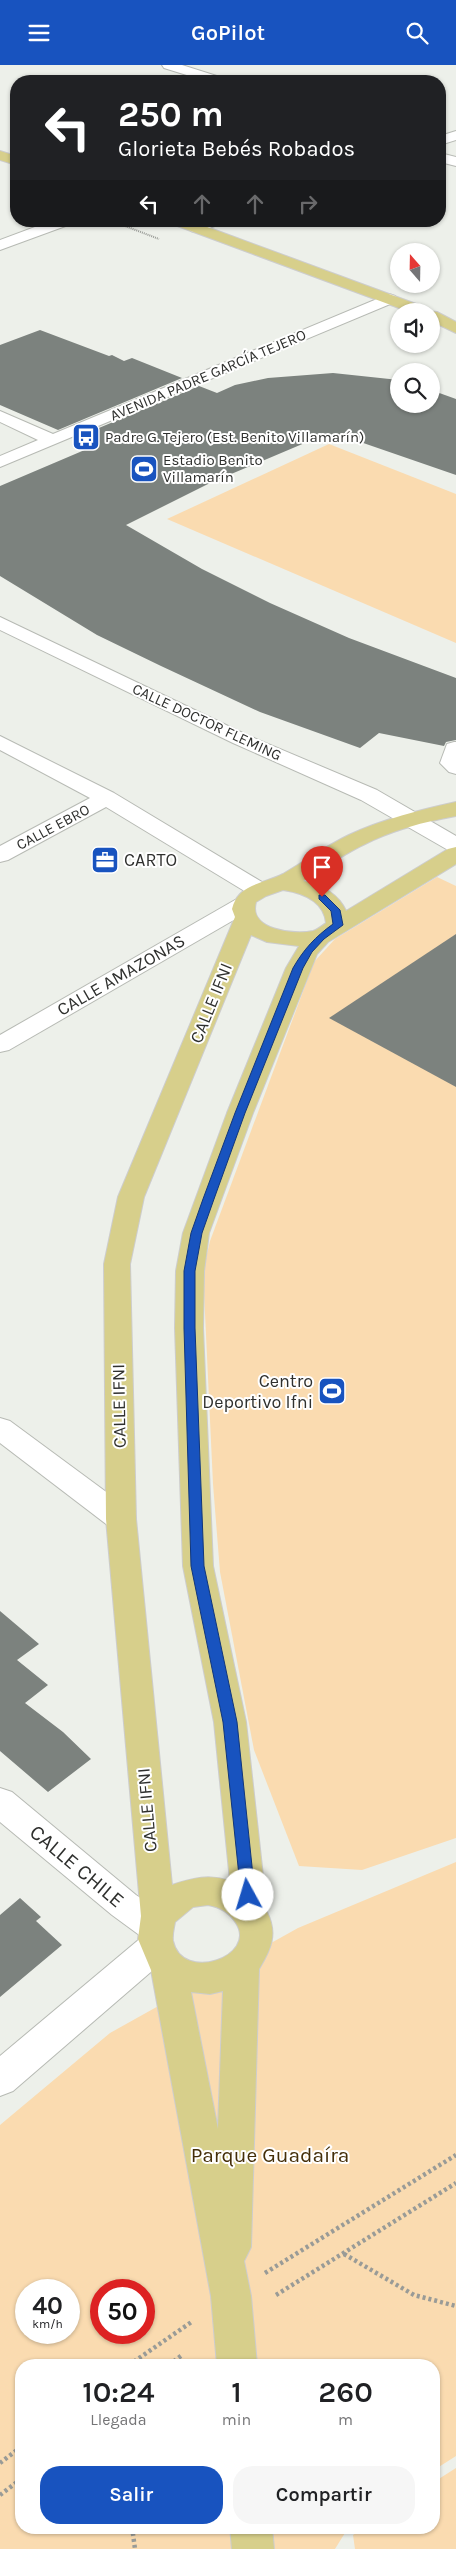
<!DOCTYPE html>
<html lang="es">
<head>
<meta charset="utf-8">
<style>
	:root { --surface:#fff; --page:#f6f6f6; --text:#202124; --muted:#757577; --accent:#1853bf }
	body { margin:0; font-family:Karla,sans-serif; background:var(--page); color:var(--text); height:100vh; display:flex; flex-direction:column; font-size:19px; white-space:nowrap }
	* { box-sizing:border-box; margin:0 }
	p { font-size:16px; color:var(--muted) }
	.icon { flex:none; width:28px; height:28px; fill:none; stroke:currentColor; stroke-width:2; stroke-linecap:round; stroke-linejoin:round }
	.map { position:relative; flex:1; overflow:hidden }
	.side { position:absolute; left:15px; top:2294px; width:425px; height:175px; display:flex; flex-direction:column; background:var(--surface); border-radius:20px; box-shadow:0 1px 4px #0004 }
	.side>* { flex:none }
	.hud { position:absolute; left:10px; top:10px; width:436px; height:152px; border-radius:20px; box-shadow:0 1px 4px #0004; background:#202124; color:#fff; overflow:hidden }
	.needle { width:32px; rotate:340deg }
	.buttons { position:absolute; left:390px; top:178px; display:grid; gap:10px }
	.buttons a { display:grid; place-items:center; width:50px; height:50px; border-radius:50%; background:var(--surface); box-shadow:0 1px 4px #0004; font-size:25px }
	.speed { position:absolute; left:15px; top:2214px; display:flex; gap:10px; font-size:25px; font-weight:700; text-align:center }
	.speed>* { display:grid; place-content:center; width:65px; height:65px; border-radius:50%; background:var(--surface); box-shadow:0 1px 4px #0004; line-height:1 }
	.speed small { font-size:12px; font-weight:400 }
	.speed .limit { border:8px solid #d22; background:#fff; color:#111 }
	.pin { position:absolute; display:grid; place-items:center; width:42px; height:42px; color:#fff; margin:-51px -21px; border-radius:50% 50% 50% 0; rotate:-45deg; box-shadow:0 0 5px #0007 }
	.pin .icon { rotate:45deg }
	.me { position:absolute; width:55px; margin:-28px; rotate:354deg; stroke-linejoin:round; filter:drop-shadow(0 0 4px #0008) }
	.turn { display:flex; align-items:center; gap:18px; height:105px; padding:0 25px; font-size:22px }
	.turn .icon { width:65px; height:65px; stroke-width:2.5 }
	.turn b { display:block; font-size:35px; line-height:42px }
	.lanes { display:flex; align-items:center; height:48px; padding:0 25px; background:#0003; justify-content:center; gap:25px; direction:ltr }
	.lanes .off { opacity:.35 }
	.eta { display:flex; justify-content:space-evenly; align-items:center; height:85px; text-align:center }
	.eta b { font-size:30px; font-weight:600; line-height:35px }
	.action { display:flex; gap:10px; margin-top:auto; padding:10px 25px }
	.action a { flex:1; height:58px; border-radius:20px; background:var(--accent); color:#fff; font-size:20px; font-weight:600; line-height:58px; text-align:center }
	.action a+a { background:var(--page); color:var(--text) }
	header { display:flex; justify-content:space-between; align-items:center; height:65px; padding:0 25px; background:var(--accent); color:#fff; font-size:22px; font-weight:600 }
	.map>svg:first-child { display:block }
</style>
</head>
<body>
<header><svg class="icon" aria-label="menu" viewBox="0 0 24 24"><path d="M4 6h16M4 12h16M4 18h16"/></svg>GoPilot<svg class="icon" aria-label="search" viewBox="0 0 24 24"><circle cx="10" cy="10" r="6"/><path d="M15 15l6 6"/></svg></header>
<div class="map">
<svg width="456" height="2484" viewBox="0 0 456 2484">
	<rect width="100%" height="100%" fill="#edf0ea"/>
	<!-- green -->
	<g fill="#fadbb0" fill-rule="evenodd">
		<polygon points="329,379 456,429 456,578 167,454"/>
		<polygon points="437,812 456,821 456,1773 362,1805 299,1801 254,1685 220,1507 213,1419 203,1206 210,1176 314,897 335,874"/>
		<path d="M456,1797V2391L434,2405V2300H21V2462L348,2463L335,2484H0V2060L110,1968L298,1863ZM26,2225H69V2268H26ZM101,2225H144V2268H101Z"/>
		<polygon points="456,2403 456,2484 355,2484 353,2470 364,2463 434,2462 434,2417"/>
	</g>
	<!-- building -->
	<g fill="#7c827e">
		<polygon points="40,265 109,291 112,290 124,296 132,293 182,313 58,365 0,340 0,280"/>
		<polygon points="333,308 399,315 399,339 431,339 431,325 456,334 456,410 343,371 326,369 210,418 126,460 202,504 270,538 349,573 456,613 456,675 446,677 444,681 379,668 360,683 260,647 161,601 97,570 0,511 0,421 94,381 75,373 199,321 217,328 235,320 268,313"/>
		<polygon points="456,869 456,1022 329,953"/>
		<polygon points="0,1546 39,1579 17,1595 48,1620 25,1638 63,1667 91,1694 48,1727 0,1686"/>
		<polygon points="20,1833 41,1852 36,1856 62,1880 0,1932 0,1850"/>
	</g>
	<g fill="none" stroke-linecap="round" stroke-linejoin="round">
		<!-- minor casing -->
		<g stroke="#b7bab4" stroke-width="2">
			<g id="minor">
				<polygon points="162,0 182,0 223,13 225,16 206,16 164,3"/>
				<polygon points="456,66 456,75 440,80 440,71"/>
				<polygon points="440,88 456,92 456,101 440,97"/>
				<polygon points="51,156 73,156 71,159 0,185 0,175"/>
				<polygon points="201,156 223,156 221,159 196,167 191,166 189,163"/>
				<polygon points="389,229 395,231 397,234 395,237 0,402 0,391 38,375 0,357 0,346 53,369"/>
				<polygon points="0,552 247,670 377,725 456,771 456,787 448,785 361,735 233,678 0,565"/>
				<polygon points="0,671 114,728 267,820 270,825 267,830 259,832 251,830 106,742 8,795 0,797 0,781 90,733 0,685"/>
				<polygon points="454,677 456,677 456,709 449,707 440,698 447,679"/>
				<polygon points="243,833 251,835 254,840 251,845 9,985 0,987 0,970 235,835"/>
				<polygon points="0,1353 10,1356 132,1446 136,1454 132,1462 121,1465 110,1462 0,1378"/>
				<polygon points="0,1723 12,1727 136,1830 167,1851 172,1862 168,1872 172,1882 167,1893 13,2026 0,2031 0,1991 142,1872 112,1850 0,1757"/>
			</g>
		</g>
		<!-- major casing -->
		<g stroke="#cdcdcd" stroke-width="2">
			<g id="major">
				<polygon points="0,86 16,91 16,100 0,95"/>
				<polygon points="170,156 191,156 427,243 429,246 437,247 456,257 456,268 431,256 431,246 407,246 172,159"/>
				<path d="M456,737V751C424,757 392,765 363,780C342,790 323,804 303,816C321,820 338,828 346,846L448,784L456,782V799L328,877L317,889L253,1048L209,1168L204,1206L203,1263L213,1501L246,1657L267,1847C278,1869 271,1884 259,1904L251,2182L244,2196L251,2231L257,2300H217L211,2231L151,1905L138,1874L141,1851L106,1454L104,1199L118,1132L235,852L232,844C238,819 263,819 283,809C305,796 326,781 349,770C383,754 420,745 456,737ZM283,825C303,828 324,836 326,858C322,861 317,865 313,866C294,870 248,865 256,837L266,831ZM251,870L267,877L299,881L286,903L227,1048L183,1168L176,1206L175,1263L183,1501L214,1657L230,1816C209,1809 193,1813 172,1820L136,1454L130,1199L144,1132ZM208,1840C220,1842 229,1847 236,1858C258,1892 182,1918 173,1876C172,1870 174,1863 175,1857L193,1842ZM223,1926L218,2064L191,1927L210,1929Z"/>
				<polygon points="230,2462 272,2462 274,2484 232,2484"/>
			</g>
		</g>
		<!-- path-far1 -->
		<polyline stroke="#999b97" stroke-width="2" stroke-dasharray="1 1" stroke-linecap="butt" points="112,156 159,174"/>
		<!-- path -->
		<g stroke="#999b97" stroke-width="4.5" stroke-dasharray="3 3" stroke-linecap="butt">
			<polyline points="344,2189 414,2230 456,2241"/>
			<polyline points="265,2208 456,2090"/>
			<polyline points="276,2230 456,2118"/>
			<polyline points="129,2300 193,2256"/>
			<polyline points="169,2300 182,2290"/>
			<polyline points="0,2398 21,2382"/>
			<polyline points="0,2430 21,2414"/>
			<polyline points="132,2462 135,2484"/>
		</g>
		<!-- minor -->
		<use href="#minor" fill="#fff" fill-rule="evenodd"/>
		<!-- major -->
		<use href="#major" fill="#d7cf8b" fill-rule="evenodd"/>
	</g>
	<!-- route -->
	<path fill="#1853bf" stroke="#10367c" d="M319,830H325L340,845L343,860L324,874L312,887L303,903L245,1048L214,1134L202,1168L195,1206V1263L204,1501L237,1657L255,1830L253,1835H243L241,1830L223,1657L191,1501L184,1263V1206L191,1168L203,1134L235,1048L293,903C304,884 315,872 333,859L331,846L319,834Z"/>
	<!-- icons -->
	<defs>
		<g id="bus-square" transform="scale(1.4375)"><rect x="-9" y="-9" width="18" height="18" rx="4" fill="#1853bf" stroke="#fff"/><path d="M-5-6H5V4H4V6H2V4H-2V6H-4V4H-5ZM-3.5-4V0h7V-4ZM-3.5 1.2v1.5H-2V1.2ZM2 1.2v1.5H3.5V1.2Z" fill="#fff"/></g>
		<g id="stadium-square" transform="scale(1.4375)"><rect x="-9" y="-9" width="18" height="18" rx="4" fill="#1853bf" stroke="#fff"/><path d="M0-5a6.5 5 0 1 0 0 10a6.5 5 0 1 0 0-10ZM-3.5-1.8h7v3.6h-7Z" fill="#fff"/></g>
		<g id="office-square" transform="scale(1.4375)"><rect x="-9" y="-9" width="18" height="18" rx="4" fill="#1853bf" stroke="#fff"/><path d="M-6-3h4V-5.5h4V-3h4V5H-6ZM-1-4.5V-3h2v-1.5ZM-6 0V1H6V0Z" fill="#fff"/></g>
	</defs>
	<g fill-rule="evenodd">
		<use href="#bus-square" x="86" y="372"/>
		<use href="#stadium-square" x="144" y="404"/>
		<use href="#office-square" x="105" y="795"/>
		<use href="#stadium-square" x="332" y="1326"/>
	</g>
	<g text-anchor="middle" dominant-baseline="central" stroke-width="4" stroke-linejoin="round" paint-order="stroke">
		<!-- far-street labels -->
		<g font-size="15" fill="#2f302e" stroke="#fff">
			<text transform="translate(208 310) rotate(-23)">AVENIDA PADRE GARCÍA TEJERO</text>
			<text transform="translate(207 657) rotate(25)">CALLE DOCTOR FLEMING</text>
			<text transform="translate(53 762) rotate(-28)">CALLE EBRO</text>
		</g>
		<!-- far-poi labels -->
		<g font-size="15" fill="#2f302e" stroke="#fff" text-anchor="start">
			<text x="105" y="372">Padre G. Tejero (Est. Benito Villamarín)</text>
			<text x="163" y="395">Estadio Benito<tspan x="163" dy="17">Villamarín</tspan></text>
		</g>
		<!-- poi labels -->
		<g font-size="18" fill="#2f302e" stroke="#fff" text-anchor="start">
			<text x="124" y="795">CARTO</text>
			<text x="313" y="1316" text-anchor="end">Centro<tspan x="313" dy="21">Deportivo Ifni</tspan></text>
		</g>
		<!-- street labels -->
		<g font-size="18" fill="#2f302e" stroke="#fff">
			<text transform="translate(121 910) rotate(-30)">CALLE AMAZONAS</text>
			<text transform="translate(211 938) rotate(-68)">CALLE IFNI</text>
			<text transform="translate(119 1341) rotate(-91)">CALLE IFNI</text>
			<text transform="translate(147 1745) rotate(-95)">CALLE IFNI</text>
		</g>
		<!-- near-street labels -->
		<g font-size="21" fill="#2f302e" stroke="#fff">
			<text transform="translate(77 1801) rotate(40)">CALLE CHILE</text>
		</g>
		<!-- near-park labels -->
		<g font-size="21" fill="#442e08" stroke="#fff">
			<text x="270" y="2090">Parque Guadaíra</text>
		</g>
	</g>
</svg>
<div class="buttons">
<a><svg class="needle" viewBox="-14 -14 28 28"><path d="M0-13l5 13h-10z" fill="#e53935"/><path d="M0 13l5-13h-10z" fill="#757577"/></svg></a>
<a><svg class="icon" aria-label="sound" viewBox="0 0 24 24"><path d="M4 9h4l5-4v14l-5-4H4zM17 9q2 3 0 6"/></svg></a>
<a><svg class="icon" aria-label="search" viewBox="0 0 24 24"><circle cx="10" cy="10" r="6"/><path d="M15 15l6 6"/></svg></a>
</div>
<div class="speed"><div>40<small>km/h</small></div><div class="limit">50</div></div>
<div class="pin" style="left:322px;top:832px;background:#d93025"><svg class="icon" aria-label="arrive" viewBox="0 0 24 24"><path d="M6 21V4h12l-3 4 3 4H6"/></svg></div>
<svg class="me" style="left:248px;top:1830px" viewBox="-20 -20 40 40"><circle r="19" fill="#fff"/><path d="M0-13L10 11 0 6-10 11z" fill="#1853bf"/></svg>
<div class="hud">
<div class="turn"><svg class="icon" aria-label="left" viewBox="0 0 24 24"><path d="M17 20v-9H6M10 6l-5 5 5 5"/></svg><div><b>250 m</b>Glorieta Bebés Robados</div></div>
<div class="lanes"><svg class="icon" aria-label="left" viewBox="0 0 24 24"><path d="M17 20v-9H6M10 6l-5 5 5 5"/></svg><svg class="icon off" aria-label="ahead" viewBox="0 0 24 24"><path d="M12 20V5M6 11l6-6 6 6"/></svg><svg class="icon off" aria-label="ahead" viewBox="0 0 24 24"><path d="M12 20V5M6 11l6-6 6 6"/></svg><svg class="icon off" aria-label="right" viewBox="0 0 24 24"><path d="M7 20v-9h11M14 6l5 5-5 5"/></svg></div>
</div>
<section class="side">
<div class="eta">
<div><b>10:24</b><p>Llegada</p></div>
<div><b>1</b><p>min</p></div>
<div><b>260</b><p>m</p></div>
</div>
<div class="action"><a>Salir</a><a>Compartir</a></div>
</section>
</div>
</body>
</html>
